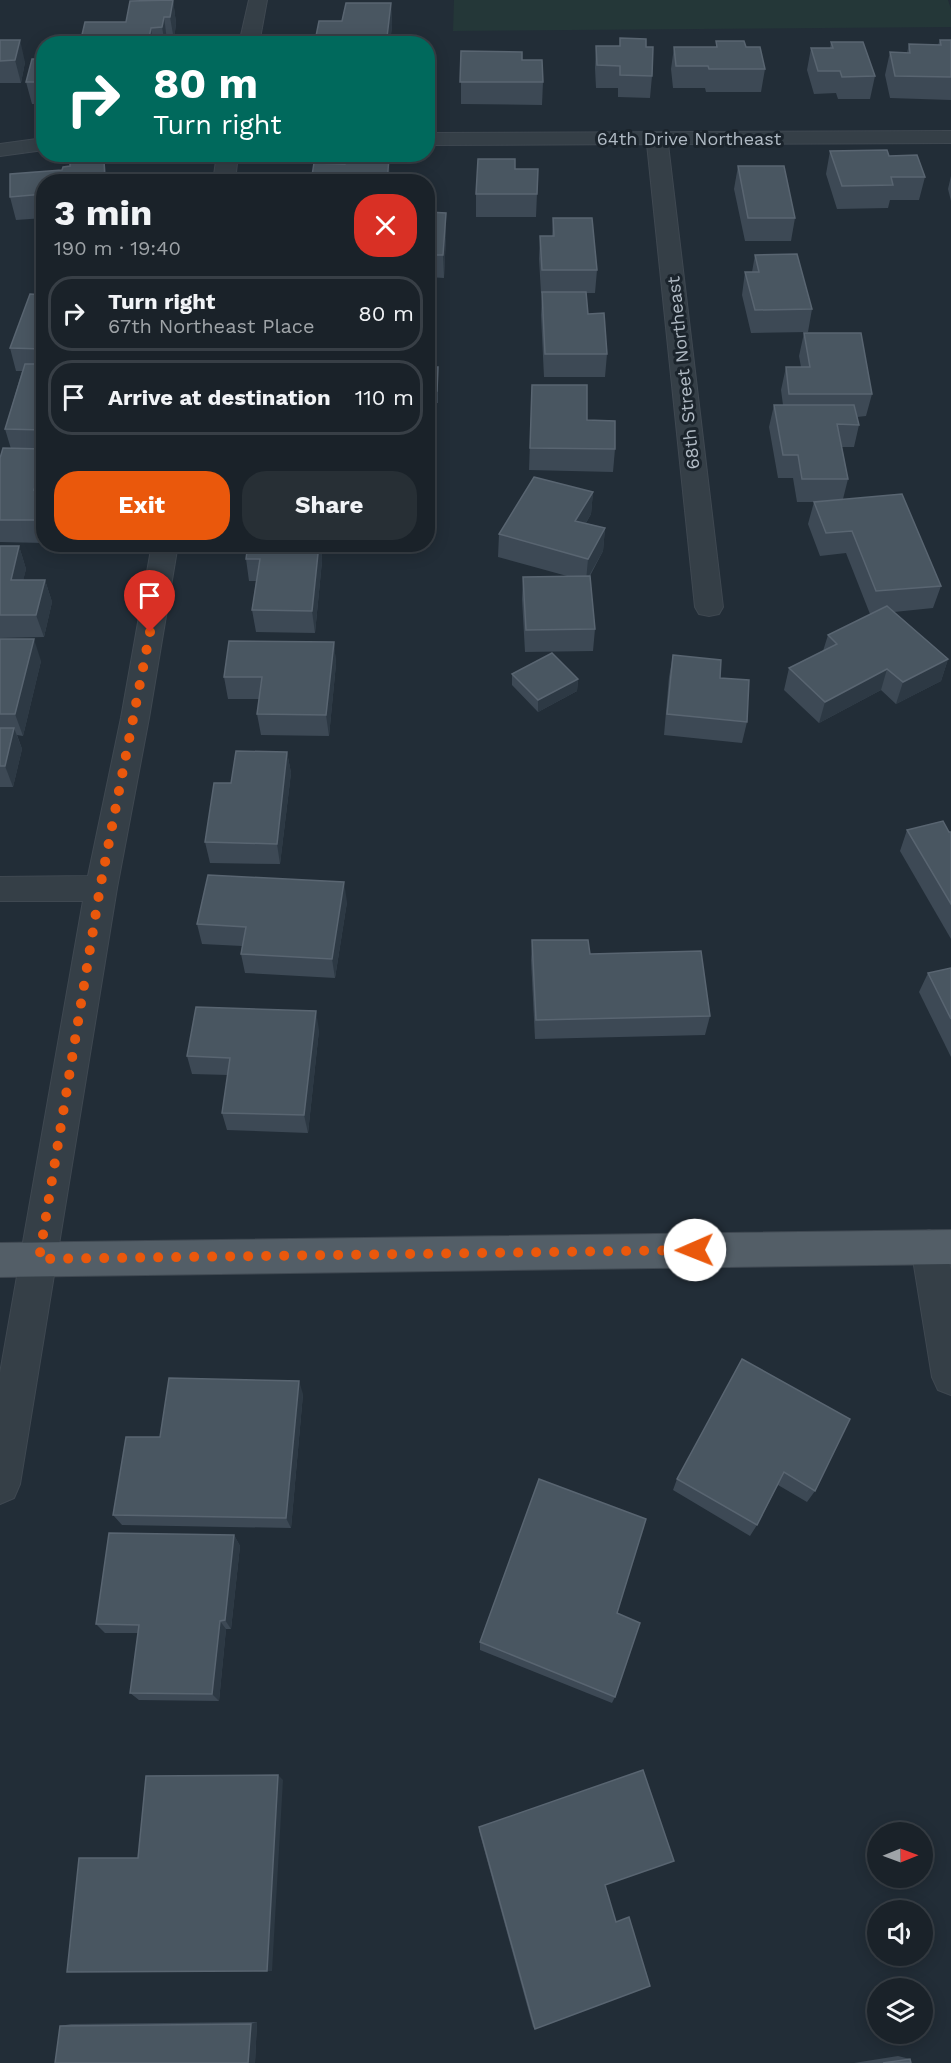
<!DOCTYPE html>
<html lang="en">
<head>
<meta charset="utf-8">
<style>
	:root { --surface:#1a2229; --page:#272f35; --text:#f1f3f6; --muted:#9fa4a8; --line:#383f46; --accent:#ea580c }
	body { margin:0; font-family:"Work Sans",sans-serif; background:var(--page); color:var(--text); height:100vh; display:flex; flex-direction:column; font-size:22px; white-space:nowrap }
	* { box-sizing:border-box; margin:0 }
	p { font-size:20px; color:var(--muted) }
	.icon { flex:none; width:33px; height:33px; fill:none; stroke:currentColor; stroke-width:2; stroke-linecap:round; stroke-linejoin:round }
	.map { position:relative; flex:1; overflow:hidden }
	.sheet { position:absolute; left:36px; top:174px; width:399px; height:378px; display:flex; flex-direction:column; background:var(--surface); border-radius:24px; box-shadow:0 3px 15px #0003,0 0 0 2px var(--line) }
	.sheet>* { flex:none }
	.banner { position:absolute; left:36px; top:36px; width:399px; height:126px; border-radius:24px; box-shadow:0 3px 15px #0003,0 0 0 2px var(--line); background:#00695c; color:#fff; overflow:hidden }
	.needle { width:39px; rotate:89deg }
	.tools { position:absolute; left:867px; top:1822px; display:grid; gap:12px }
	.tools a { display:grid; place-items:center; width:66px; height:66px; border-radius:50%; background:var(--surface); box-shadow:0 3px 15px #0003,0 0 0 2px var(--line); font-size:30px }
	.pin { position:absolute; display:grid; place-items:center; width:51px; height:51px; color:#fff; margin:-62px -26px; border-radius:50% 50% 50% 0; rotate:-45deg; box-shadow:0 0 6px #0007 }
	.pin .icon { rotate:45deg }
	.me { position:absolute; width:66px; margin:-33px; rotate:269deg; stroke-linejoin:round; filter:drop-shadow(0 0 4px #0008) }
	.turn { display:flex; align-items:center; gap:21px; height:126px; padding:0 18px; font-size:27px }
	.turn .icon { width:78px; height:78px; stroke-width:2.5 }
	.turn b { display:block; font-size:42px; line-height:51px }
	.round { display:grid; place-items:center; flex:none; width:63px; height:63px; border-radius:24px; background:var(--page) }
	.headline { display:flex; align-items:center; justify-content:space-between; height:102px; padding:0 18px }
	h1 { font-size:36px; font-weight:700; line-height:45px }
	.cta { display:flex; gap:12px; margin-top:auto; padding:12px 18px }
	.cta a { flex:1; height:69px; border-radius:24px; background:var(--accent); color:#fff; font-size:24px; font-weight:700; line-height:69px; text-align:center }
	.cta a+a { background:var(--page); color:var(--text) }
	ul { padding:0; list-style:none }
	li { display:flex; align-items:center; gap:18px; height:75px; margin:0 12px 9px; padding:0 6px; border:3px solid var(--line); border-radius:24px }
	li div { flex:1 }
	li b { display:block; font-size:22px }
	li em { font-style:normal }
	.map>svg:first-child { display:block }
</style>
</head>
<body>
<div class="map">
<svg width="951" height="2063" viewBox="0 0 951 2063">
	<rect width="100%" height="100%" fill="#222d37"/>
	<!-- green -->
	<polygon fill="#243738" points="454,0 948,0 951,9 951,27 453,31"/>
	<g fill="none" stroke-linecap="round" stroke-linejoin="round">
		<!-- minor casing -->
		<g stroke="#3f4851" stroke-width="2">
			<g id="minor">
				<polygon points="249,0 267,0 259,44 239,44"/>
				<polygon points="951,131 951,143 668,144 723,607 719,614 709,616 699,614 695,607 647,144 428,145 428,133"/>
				<polygon points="44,138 44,150 0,156 0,144"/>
				<polygon points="217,154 238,154 235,182 213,182"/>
				<polygon points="152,544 178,544 149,718 117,888 20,1484 14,1498 0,1504 0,1373 83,901 0,901 0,877 88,876 121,718"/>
				<polygon points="929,1230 942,1235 951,1270 951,1395 938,1390 932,1377 911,1247 916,1235"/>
			</g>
		</g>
		<!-- major casing -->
		<g stroke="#3f4851" stroke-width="2">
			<polygon id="major" points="951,1230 951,1264 0,1277 0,1243"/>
		</g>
		<!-- minor -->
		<use href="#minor" fill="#353f47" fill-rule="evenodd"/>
		<!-- major -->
		<use href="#major" fill="#535e67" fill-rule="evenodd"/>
	</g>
	<!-- wall -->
	<g fill="#3d4955">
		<polygon points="173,0 176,23 174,40 167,40 167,44 82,44 81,39 126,22"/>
		<polygon points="391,3 392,25 390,44 317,44 316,36 342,21"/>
		<polygon points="620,38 646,47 652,76 650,98 618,97 618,88 596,88 595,68 596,46 620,46"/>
		<polygon points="0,40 25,62 21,83 0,83"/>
		<polygon points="940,40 951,40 951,100 890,98 885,75 890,52 907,53 909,44 938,45"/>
		<polygon points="716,41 746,47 765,69 761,92 706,92 705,88 673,88 671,69 674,47 716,47"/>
		<polygon points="831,42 875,76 870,99 838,99 836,93 814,94 807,70 811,48 830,48"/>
		<polygon points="461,51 522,60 543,82 542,105 461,104"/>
		<polygon points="44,59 44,104 32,104 26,82"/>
		<polygon points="830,151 889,156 925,177 919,200 890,200 888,208 837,209 826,174"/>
		<polygon points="104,159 44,182 44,218 16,220 10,197 70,166"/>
		<polygon points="738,166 795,218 791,241 745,241 734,189"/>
		<polygon points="515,169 538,169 536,217 476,217 476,194"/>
		<polygon points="951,176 951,201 948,189"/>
		<polygon points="428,212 446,235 444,278 428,277"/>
		<polygon points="553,218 597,270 595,293 586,293 588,314 607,354 605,377 544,377 541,315 542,293 541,293 539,259 540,236 552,236"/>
		<polygon points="755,255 812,309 808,332 751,333 742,295 745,272 752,272"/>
		<polygon points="44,295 44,543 0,542 0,458 11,449 5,429 22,371 16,371 10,348"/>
		<polygon points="804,333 872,394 866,416 857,417 859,425 854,447 842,447 848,479 843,499 941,586 933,608 894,612 948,659 941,681 896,704 881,690 819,723 784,690 789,668 823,651 828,635 872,614 870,614 846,553 820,556 808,524 814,502 797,502 793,478 778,478 769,427 774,405 783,405 781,390 786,367 801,367 799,356"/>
		<rect x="428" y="367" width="10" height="36"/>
		<polygon points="532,385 587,420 615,449 613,472 529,470"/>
		<polygon points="593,492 591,514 586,523 605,528 603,551 590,576 595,629 593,651 525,652 522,599 523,577 567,576 498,557 499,534"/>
		<polygon points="248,544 321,544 322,561 315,633 256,632 252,610 256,581 249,581 246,559"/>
		<polygon points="0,546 19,546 26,569 23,580 45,580 52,602 44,637 0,638"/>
		<polygon points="0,639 41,661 23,736 17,735 22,749 13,787 0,787"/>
		<polygon points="334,642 336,664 329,736 261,735 257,714 259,699 228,699 224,677"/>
		<polygon points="673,655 720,678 747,722 742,743 664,735 669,677"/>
		<polygon points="512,674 578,679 577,691 538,712 512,685"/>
		<polygon points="287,752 291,773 280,864 210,863 205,842 231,783"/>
		<polygon points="907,830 951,832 951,939 900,851"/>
		<polygon points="347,902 335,978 245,973 241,954 242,946 202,944 197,924"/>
		<polygon points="532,940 590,954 710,1016 705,1035 535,1039 531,960"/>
		<polygon points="951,968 951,1057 919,992 928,973"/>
		<polygon points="319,1030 308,1133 227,1130 222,1113 228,1075 192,1074 187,1056"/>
		<polygon points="742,1359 815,1491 807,1502 778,1485 757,1525 750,1536 673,1490 677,1479"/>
		<polygon points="303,1394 291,1528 122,1525 113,1515 160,1437"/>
		<polygon points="234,1535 240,1546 231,1629 226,1629 219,1701 139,1700 130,1693 138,1633 105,1633 96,1624"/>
		<polygon points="617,1613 615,1697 612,1703 480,1650 480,1642"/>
		<polygon points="479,1827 674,1861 668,1863 605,1885 535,2029 533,2027 479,1831"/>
		<polygon points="257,2022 255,2063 60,2026 71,2024"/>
		<polygon points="898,2056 910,2059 911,2063 854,2063"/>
	</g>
	<!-- shaded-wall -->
	<g fill="#2d3944">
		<polygon points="173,0 176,23 174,40 170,17"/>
		<polygon points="391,3 392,25 390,44 387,44 387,37"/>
		<polygon points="164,17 167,40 167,44 165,44 162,27"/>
		<polygon points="151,28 153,44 150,44 149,38"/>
		<polygon points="20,40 25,62 21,83 15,60"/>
		<polygon points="389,158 390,182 387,182"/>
		<polygon points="104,159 108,182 105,182"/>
		<polygon points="446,213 446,235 444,278 443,255"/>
		<polygon points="37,480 44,502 34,490"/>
		<polygon points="593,492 591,514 574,543 575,521"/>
		<polygon points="605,528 603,551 586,581 588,559"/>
		<polygon points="319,544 321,544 322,561 315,633 312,611"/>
		<polygon points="19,546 26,569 18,602 11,580"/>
		<polygon points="45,580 52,602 44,637 36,615"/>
		<polygon points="34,639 41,661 23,736 15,714"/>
		<polygon points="334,642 336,664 329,736 326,715"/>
		<polygon points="948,659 941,681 896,704 903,682"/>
		<polygon points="887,669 881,690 819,723 825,702"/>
		<polygon points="578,679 577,691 538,712 538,700"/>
		<polygon points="14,728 22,749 13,787 5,766"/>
		<polygon points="287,752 291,773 280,864 277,844"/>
		<polygon points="344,882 347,902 335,978 332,959"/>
		<polygon points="316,1011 319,1030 308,1133 304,1115"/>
		<polygon points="299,1381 303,1394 291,1528 286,1518"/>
		<polygon points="234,1535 240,1546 231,1629 225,1620"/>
		<polygon points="220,1621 226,1629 219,1701 212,1694"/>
		<polygon points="278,1775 283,1780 272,1971 267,1971"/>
		<polygon points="257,2022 255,2063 248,2063 251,2024"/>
	</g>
	<!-- building -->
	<g fill="#495661" stroke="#596571" stroke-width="1.5">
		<polygon points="173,0 170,17 164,17 162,27 151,28 149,38 81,39 85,22 126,22 130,1"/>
		<polygon points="346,3 391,3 387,37 316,36 319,21 342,21"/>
		<polygon points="620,38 646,39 646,47 653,47 652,76 620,75 620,66 597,65 596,46 620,46"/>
		<polygon points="0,40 20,40 15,60 0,61"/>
		<polygon points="940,40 951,40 951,77 895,76 890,52 910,53 909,44 941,45"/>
		<polygon points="716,41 744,41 746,47 760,47 765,69 709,69 708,66 676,66 674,47 717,47"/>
		<polygon points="831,42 863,42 875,76 842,77 840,71 818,71 811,48 833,48"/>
		<polygon points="461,51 522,52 522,60 542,60 543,82 460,82"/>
		<polygon points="32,59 44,59 44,82 26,82"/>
		<polygon points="887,150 889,156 917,155 925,177 891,177 893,185 842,186 830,151"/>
		<polygon points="347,157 389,158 387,182 311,182 314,163 345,164"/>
		<polygon points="104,159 105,182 44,182 44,194 10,197 10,174 62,170 63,167 70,166 70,162"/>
		<polygon points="478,159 515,159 515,169 538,169 537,194 476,194"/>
		<polygon points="738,166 784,166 795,218 748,218"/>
		<polygon points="428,212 446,213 443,255 428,255"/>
		<polygon points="553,218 592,218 597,270 542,270 540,236 554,236"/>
		<polygon points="797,254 812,309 755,310 745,272 759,272 755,255"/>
		<polygon points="542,292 586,292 588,314 604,313 607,354 545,354"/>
		<polygon points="30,294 44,295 44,349 10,348"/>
		<polygon points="804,333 861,333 872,394 789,394 786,367 810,367"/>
		<polygon points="25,364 44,364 44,430 5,429"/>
		<polygon points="428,367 438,367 437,391 428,391"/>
		<polygon points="532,385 587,385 587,420 615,421 615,449 530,448"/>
		<polygon points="774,405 854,405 859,425 837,424 848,479 802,479 798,455 783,455"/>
		<polygon points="3,448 44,449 44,480 37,480 34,490 44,490 44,520 0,520 0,458"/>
		<polygon points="534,477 593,492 575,521 605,528 588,559 499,534"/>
		<polygon points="902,494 941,586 876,591 852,531 826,533 814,502"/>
		<polygon points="248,544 319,544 312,611 252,610 260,559 246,559"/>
		<polygon points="0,546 19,546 11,580 45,580 36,615 0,615"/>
		<polygon points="590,576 595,629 526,630 523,577"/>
		<polygon points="887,606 948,659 903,682 887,669 825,702 789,668 837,644 828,635"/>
		<polygon points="0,639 34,639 15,714 0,714"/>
		<polygon points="229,641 334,642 326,715 257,714 262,677 224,677"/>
		<polygon points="552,653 578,679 538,700 512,674"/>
		<polygon points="673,655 721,660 720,678 749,680 747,722 667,714"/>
		<polygon points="0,728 14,728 5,766 0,766"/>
		<polygon points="236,751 287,752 277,844 205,842 214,783 231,783"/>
		<polygon points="943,821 949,832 951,832 951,904 907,830"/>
		<polygon points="208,875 344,882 332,959 241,954 246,927 197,924"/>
		<polygon points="532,940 588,940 590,954 701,951 710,1016 536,1020"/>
		<polygon points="951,968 951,1019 928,973"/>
		<polygon points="196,1007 316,1011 304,1115 222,1113 230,1058 187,1056"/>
		<polygon points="742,1359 850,1419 815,1491 784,1472 757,1525 677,1479"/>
		<polygon points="169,1378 299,1381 286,1518 113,1515 126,1437 160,1437"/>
		<polygon points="539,1479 646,1519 617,1613 640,1623 615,1697 480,1642"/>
		<polygon points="109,1533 234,1535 225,1620 220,1621 212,1694 130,1693 139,1625 96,1624"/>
		<polygon points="643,1770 674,1861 605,1885 616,1922 629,1917 650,1986 535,2029 479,1827"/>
		<polygon points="278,1775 267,1971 67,1972 79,1858 138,1858 146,1776"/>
		<polygon points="251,2024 248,2063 55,2063 60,2026"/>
		<polygon points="910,2059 911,2063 883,2063"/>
	</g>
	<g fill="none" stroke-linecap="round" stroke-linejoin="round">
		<!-- route -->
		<polyline stroke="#ea580c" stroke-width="10" stroke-dasharray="0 18" points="150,632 100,888 39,1259 695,1250"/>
	</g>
	<g text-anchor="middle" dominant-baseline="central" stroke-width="6" stroke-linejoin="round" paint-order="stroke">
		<!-- far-street labels -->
		<g font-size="18" fill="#b0bac4" stroke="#1b242c">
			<text x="689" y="138">64th Drive Northeast</text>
			<text transform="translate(683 373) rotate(-96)">68th Street Northeast</text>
		</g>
	</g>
</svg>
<div class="tools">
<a><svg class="needle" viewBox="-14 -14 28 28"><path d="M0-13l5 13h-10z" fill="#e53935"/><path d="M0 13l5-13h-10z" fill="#9fa4a8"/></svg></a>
<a><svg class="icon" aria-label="sound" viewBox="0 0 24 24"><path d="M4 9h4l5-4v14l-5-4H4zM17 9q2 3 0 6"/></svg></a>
<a><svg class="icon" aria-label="layers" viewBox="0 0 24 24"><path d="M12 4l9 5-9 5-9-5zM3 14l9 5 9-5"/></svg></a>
</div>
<div class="pin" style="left:150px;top:632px;background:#d93025"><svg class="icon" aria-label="arrive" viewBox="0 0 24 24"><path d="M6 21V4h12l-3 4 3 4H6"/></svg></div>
<svg class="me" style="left:695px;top:1250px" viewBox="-20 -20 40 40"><circle r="19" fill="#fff"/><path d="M0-13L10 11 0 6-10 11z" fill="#ea580c"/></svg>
<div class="banner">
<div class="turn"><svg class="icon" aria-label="right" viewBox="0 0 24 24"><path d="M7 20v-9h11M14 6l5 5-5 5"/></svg><div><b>80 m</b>Turn right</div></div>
</div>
<section class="sheet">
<div class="headline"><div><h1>3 min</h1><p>190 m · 19:40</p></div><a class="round" style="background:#d93025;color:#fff"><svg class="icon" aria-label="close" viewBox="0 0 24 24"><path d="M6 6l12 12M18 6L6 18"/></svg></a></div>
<ul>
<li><svg class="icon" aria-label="right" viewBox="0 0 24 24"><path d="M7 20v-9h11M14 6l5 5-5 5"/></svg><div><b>Turn right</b><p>67th Northeast Place</p></div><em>80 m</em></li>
<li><svg class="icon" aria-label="arrive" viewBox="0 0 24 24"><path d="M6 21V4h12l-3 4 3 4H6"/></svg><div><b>Arrive at destination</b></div><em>110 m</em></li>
</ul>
<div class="cta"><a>Exit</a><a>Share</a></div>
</section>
</div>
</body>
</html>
